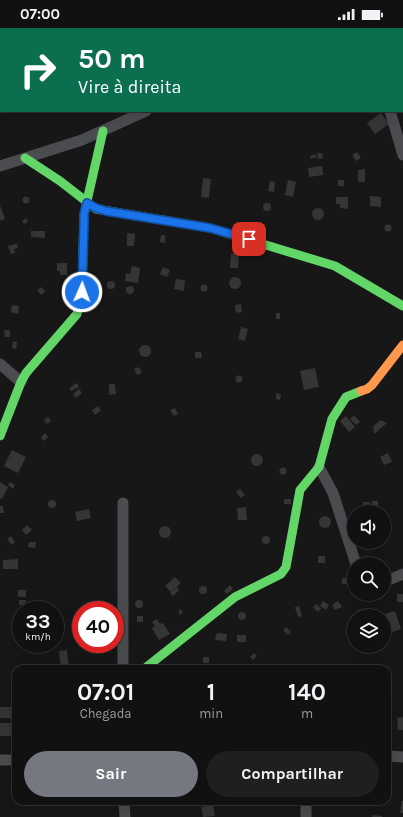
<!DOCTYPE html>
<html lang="pt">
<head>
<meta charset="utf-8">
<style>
	:root { --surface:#111; --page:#1e1f1f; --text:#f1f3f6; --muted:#9c9d9f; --line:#303131; --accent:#757880 }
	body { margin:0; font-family:Karla,sans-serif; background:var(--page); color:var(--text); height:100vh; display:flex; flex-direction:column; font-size:15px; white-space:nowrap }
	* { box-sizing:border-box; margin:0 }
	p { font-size:13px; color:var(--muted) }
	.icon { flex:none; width:22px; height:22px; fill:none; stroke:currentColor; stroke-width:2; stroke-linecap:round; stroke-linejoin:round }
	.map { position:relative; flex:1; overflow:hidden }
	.details { position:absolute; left:12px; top:637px; width:379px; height:140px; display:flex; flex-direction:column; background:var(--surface); border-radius:12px; box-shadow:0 4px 16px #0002,0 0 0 1px var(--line) }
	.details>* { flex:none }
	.hud { position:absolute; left:0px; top:0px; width:403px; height:84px; box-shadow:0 4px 16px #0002,0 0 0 1px var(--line); background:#0b6e4f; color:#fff; overflow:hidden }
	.controls { position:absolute; left:347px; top:477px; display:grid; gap:8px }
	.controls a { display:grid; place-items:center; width:44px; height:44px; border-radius:50%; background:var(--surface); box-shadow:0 4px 16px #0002,0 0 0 1px var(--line); font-size:20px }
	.speed { position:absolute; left:12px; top:573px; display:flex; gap:8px; font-size:20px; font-weight:700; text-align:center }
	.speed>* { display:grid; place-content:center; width:52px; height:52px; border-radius:50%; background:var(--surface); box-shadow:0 4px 16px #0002,0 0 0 1px var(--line); line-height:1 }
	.speed small { font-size:10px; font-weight:400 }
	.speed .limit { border:6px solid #d22; background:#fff; color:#111 }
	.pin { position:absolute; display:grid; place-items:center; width:34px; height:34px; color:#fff; margin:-17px; border-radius:8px; box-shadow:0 2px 6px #0006 }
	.me { position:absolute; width:44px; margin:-22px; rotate:2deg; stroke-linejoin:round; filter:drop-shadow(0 0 3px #0008) }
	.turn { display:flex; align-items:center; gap:14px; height:84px; padding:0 12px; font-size:18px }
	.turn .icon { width:52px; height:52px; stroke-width:2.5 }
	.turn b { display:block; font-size:28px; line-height:34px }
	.eta { display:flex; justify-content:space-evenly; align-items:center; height:68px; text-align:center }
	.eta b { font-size:24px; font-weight:700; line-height:28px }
	.cta { display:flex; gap:8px; margin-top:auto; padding:8px 12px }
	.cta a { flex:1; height:46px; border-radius:24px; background:var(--accent); color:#fff; font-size:16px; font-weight:700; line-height:46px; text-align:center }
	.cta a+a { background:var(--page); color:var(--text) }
	.status { display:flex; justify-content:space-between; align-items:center; height:28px; padding:0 20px; background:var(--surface); direction:ltr }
	.status svg { height:11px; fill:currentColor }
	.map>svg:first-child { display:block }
</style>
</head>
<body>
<div class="status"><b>07:00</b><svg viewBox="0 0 49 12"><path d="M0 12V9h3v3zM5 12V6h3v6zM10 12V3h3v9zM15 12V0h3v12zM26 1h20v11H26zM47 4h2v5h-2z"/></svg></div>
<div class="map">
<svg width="403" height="789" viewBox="0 0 403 789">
	<rect width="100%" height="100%" fill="#171717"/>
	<!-- building -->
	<g fill="#353536">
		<polygon points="381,85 389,96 375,106 367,95"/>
		<polygon points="357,124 361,130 356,133 352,127"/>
		<polygon points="317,125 322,125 323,130 318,131"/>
		<polygon points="315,126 317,129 311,131 310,128"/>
		<polygon points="322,138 323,147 309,149 308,140"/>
		<polygon points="365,141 365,154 358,154 358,142"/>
		<polygon points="203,150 211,151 209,170 201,169"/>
		<polygon points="288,152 296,154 293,169 285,167"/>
		<rect x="338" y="152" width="6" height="6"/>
		<polygon points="270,153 275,154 274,164 268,163"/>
		<polygon points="370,168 381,169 381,179 370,178"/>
		<circle cx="26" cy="172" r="3.5"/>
		<polygon points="336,169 348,169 348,181 340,180 340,176 336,176"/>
		<circle cx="267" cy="179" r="4"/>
		<polygon points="0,177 5,191 0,193"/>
		<circle cx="318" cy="186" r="6"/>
		<polygon points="26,190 28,194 24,196 22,193"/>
		<circle cx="388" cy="200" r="3.5"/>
		<polygon points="31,203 45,203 45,210 31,209"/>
		<polygon points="127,205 135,206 134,218 127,218"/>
		<polygon points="161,207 165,207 165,215 160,214"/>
		<polygon points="17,216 18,220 14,221 15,225 11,226 8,218"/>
		<polygon points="231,225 239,226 238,240 230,240"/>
		<polygon points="57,235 67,235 67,247 60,247 60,243 57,243"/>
		<polygon points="132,238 140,240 138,255 125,253 126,245 130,246"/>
		<polygon points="163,239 170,242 167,249 160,246"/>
		<circle cx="235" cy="255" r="6"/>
		<polygon points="176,251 185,252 184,263 174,261"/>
		<circle cx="111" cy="257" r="4"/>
		<circle cx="204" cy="260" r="3.5"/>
		<circle cx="130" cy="262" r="4"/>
		<polygon points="42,259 45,264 41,267 37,262"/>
		<polygon points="241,276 242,284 236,285 235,277"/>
		<polygon points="12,277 19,278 18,286 11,284"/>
		<rect x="276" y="285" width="4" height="6"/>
		<polygon points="241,299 248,301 245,313 238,311"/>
		<polygon points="4,302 10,302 10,309 5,309"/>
		<polygon points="13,313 17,314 16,321 12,320"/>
		<circle cx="145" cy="323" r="6"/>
		<polygon points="195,324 201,324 202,330 195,330"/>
		<polygon points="139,339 142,345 137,347 134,341"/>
		<polygon points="315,340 319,359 304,362 300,343"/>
		<circle cx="239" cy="351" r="3.5"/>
		<polygon points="77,355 79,359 71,363 69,360"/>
		<polygon points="109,356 115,356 116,366 109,367"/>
		<polygon points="79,361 82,365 76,370 73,366"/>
		<polygon points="276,365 281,366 280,372 276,371"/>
		<polygon points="98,378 101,382 95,387 92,382"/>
		<polygon points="175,380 178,386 174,388 170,382"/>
		<polygon points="354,387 360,394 356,397 350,391"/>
		<polygon points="346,388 355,399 349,404 340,393"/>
		<polygon points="48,389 51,393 46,396 44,392"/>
		<polygon points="380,392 387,395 374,406 373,399"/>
		<polygon points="45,405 48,409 44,413 41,410"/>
		<polygon points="12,422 26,429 18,445 4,438"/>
		<polygon points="388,425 392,434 384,437 380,429"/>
		<circle cx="257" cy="432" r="6"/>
		<circle cx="283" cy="443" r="3.5"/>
		<polygon points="0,454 8,459 2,471 0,470"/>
		<polygon points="10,454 15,457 13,461 8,457"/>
		<polygon points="240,461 245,467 241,470 236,464"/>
		<rect x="284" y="471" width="7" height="5"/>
		<circle cx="52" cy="476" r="4"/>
		<rect x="372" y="473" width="6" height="7"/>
		<rect x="363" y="474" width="7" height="5"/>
		<polygon points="0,478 3,478 4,485 0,485"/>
		<polygon points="246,479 247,492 238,492 237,480"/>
		<polygon points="364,480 371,480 372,484 364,484"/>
		<polygon points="89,481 91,490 77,493 75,484"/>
		<circle cx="325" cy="494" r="6"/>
		<polygon points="384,490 390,490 390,508 384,509"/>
		<polygon points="27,497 32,502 26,507 22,502"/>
		<circle cx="165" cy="504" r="6"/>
		<polygon points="11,508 15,514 12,517 7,511"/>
		<circle cx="266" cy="512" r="4"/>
		<polygon points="29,514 36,514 35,520 28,519"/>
		<rect x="318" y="528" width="7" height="7"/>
		<polygon points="18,531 18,541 3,541 3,532"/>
		<polygon points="175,549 181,555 171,564 165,558"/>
		<rect x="342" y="550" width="12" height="6"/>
		<polygon points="230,557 233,561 227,566 224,563"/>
		<circle cx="203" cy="562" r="4"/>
		<polygon points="177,559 179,562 173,568 170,565"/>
		<rect x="18" y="562" width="8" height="7"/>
		<rect x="397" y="566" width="6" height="8"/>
		<polygon points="19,572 26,572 25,577 19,577"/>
		<circle cx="139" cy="576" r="4"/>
		<polygon points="323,573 329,577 326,582 320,578"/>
		<polygon points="338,573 342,579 335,582 332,577"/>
		<polygon points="317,576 321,581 318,584 313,579"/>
		<polygon points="299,578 302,588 298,589 295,579"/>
		<polygon points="368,580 369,588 359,588 358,582"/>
		<polygon points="181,581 183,585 180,587 178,583"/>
		<polygon points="395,583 401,601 384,607 384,588 379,588"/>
		<circle cx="242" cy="588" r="4"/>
		<rect x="137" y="588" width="6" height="6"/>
		<polygon points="157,591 160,596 163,595 170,606 159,612 152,600 155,598 152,594"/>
		<polygon points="286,599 291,604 288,607 283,602"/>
		<polygon points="217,605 227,606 226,613 215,612"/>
		<rect x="237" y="607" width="9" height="7"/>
		<polygon points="44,616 45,622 38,623 38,617"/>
		<polygon points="67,622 69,640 61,640 59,623"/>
		<polygon points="254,625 257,628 253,632 250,629"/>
		<rect x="203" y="629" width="6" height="6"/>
		<rect x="0" y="679" width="16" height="11"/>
		<polygon points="403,689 403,702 398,702 397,690"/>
		<rect x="0" y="695" width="16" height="13"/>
		<polygon points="402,773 403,773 403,785 400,785"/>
		<polygon points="213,777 215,788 203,789 201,779"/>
		<polygon points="373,787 382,788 382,789 372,789"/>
	</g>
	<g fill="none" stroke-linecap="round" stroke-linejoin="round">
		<!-- street -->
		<g stroke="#4b4c50" stroke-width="11">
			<polyline points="341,0 351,1"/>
			<polyline points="363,0 363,1"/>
			<polyline points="168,1 168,0"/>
			<polyline points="282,1 284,0"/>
			<polyline points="390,83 403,127"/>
			<polyline points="0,138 82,112 146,83"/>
			<polyline points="0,336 21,354"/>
			<polyline points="319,439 333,465 356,536"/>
			<polyline points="123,475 123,641"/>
			<polyline points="384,554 403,546"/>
			<polyline points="387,728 403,729"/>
			<polyline points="0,732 16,732"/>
			<polyline points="124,773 125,789"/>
			<polyline points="306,773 306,789"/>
		</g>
		<!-- fast -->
		<g stroke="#63d668" stroke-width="9">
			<polyline points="25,130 60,153 96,181 210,200 335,238 403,278"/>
			<polyline points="0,408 21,354 26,345 77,286 82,264 84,186 103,103"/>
			<polyline points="144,641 235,569 281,546 286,539 300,462 319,439 332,391 346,369 361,363"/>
		</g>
		<!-- slow -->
		<polyline stroke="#ff974d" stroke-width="9" points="361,363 367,361 372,357 403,317"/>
	</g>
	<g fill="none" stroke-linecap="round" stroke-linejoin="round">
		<!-- route casing -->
		<g stroke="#114b97" stroke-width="10">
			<polyline id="route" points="82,264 84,196 84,186 87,175 96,180 106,183 210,200 249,211"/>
		</g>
		<!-- route -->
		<use href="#route" stroke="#1a73e8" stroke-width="7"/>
	</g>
</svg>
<div class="controls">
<a><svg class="icon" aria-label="sound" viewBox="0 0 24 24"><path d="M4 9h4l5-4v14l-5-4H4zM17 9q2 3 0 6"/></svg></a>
<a><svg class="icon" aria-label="search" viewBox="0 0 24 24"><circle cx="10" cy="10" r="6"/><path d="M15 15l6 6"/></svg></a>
<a><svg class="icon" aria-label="layers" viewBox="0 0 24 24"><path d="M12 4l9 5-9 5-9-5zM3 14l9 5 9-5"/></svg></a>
</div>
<div class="speed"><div>33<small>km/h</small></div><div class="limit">40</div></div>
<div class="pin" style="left:249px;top:211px;background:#d93025"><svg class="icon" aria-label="arrive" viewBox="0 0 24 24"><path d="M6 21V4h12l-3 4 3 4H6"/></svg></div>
<svg class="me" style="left:82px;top:264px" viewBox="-20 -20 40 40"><circle r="17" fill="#1a73e8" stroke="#fff" stroke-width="3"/><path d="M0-11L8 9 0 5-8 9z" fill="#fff"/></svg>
<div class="hud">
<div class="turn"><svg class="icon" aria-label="right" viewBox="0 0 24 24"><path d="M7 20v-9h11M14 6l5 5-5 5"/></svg><div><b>50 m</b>Vire à direita</div></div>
</div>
<section class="details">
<div class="eta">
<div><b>07:01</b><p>Chegada</p></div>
<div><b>1</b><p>min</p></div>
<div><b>140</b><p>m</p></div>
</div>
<div class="cta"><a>Sair</a><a>Compartilhar</a></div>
</section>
</div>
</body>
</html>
